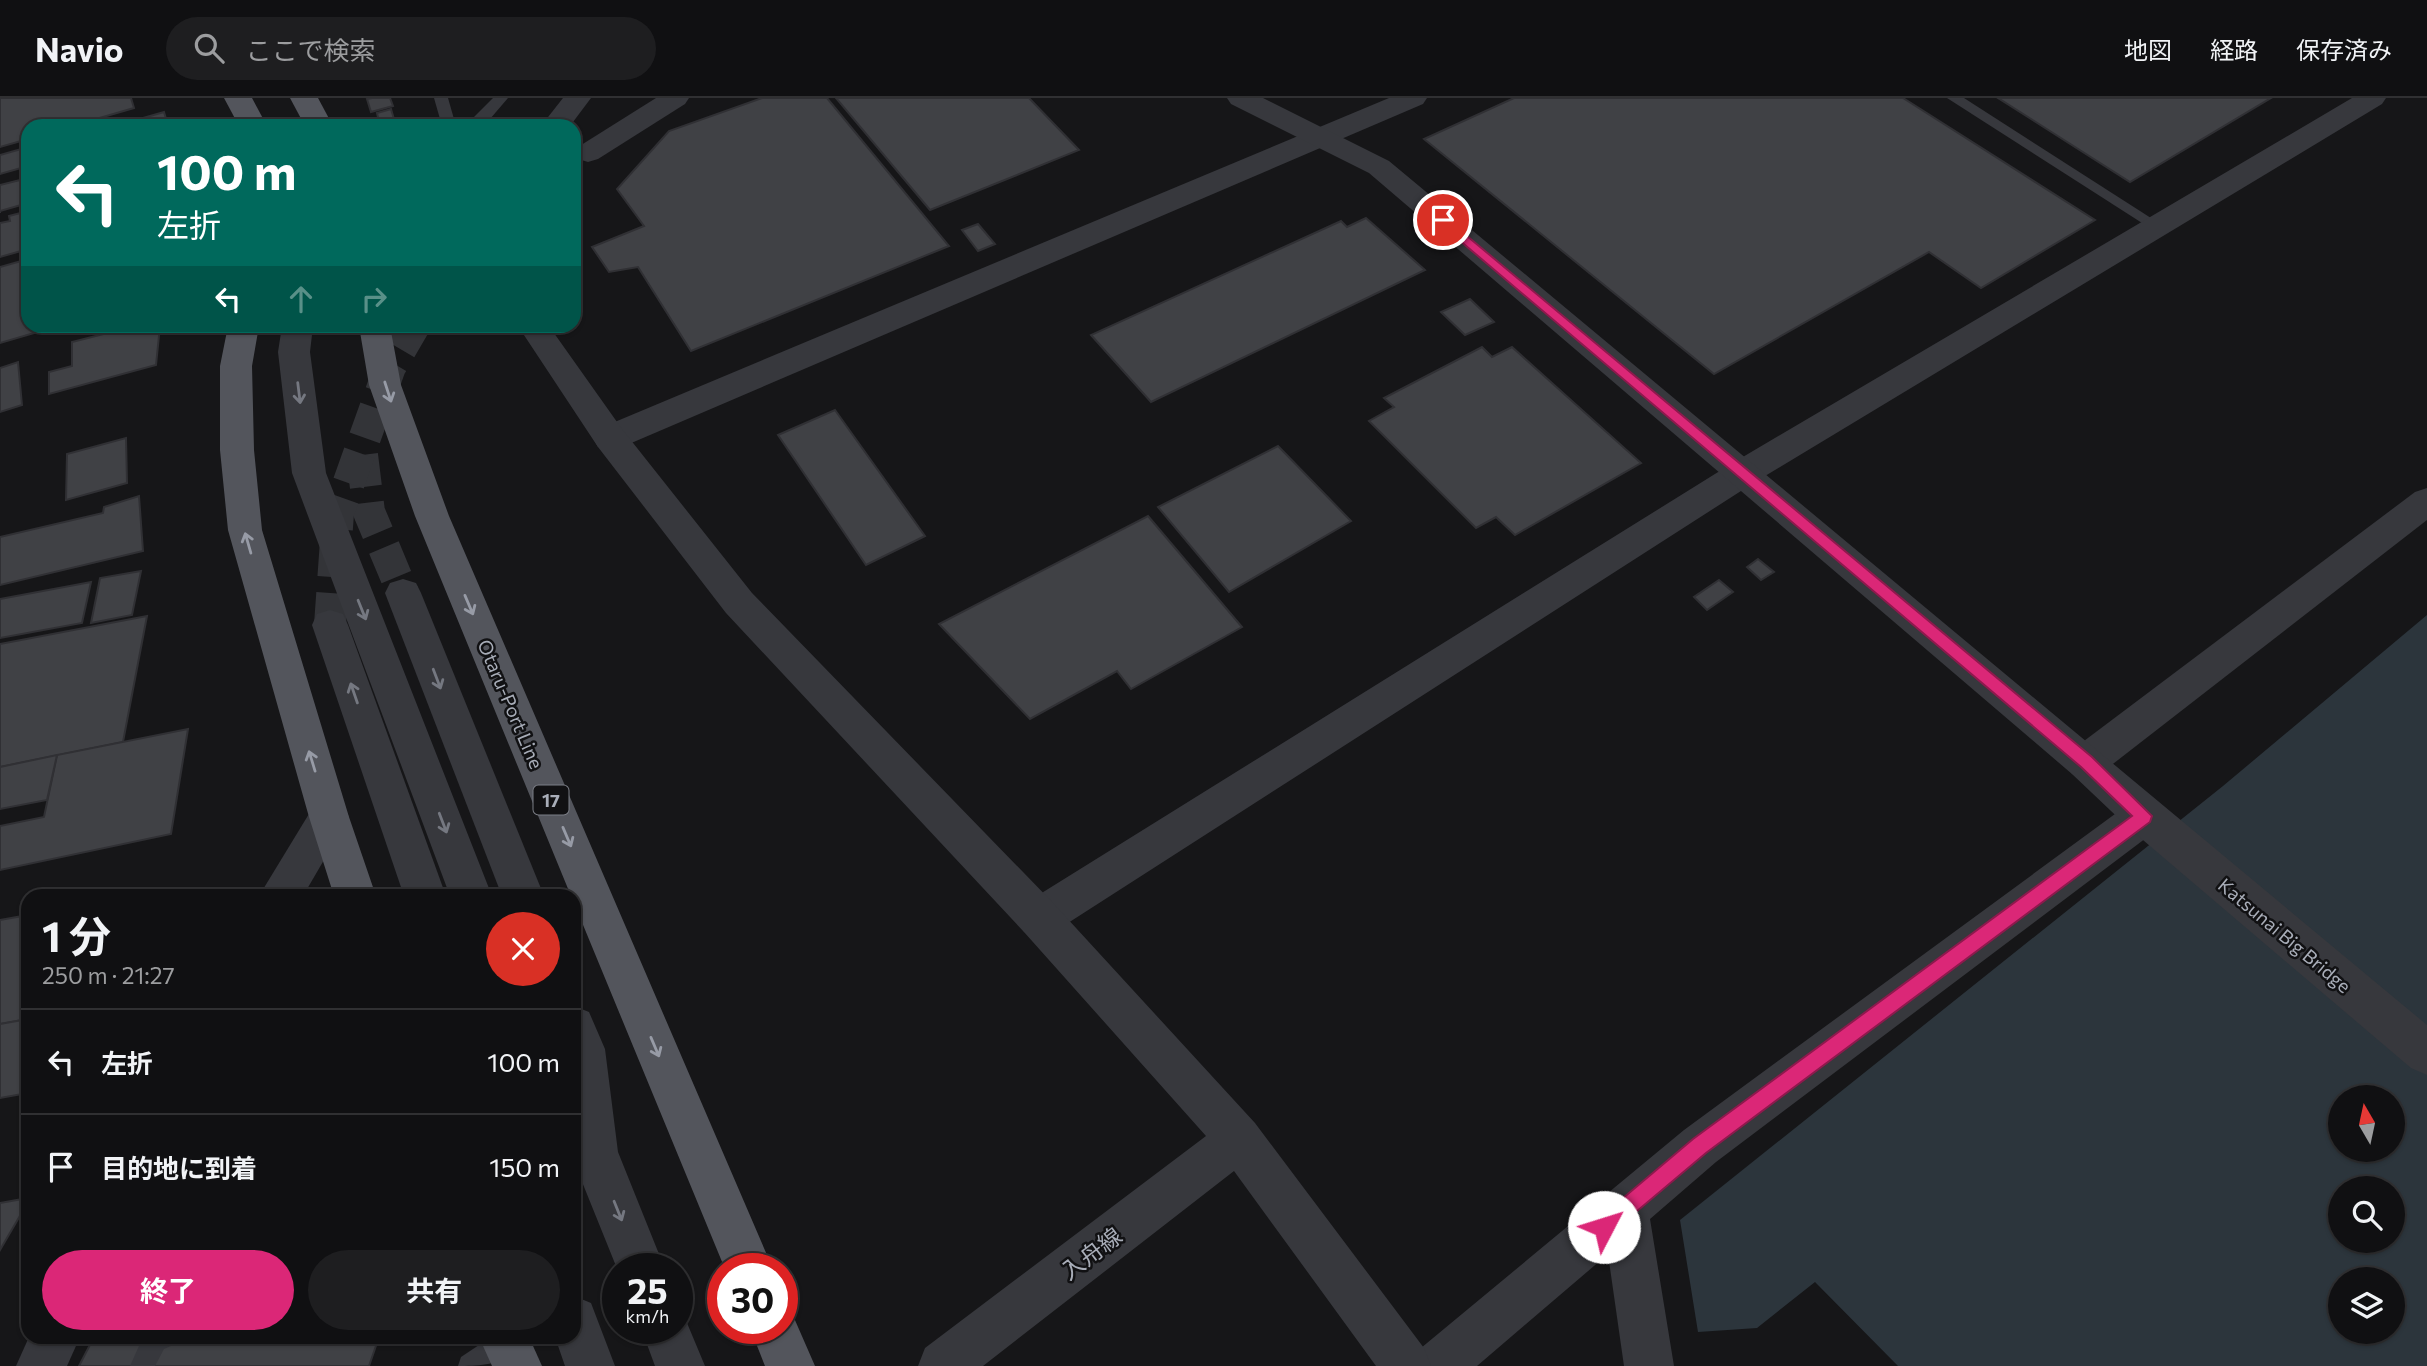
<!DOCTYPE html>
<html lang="ja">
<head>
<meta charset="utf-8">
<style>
	:root { --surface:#101012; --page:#1e1e20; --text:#f1f3f6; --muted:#9c9d9f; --line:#303032; --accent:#db2777 }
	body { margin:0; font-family:Commissioner,"Noto Sans JP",sans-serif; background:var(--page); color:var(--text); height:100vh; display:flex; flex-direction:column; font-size:26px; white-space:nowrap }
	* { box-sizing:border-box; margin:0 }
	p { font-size:23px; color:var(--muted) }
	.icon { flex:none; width:38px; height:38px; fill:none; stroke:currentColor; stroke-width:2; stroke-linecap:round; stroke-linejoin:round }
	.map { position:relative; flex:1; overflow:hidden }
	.drawer { position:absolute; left:21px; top:791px; width:560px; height:455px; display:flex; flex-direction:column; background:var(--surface); border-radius:21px; box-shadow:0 2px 5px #0004,0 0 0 2px var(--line) }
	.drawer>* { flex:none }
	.hud { position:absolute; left:21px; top:21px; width:560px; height:214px; border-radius:21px; box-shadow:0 2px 5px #0004,0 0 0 2px var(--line); background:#00695c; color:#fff; overflow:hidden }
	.needle { width:46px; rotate:351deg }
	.tools { position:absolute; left:2328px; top:987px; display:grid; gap:14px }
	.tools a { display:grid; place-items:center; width:77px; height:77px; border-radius:50%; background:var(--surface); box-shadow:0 2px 5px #0004,0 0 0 2px var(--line); font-size:35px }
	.speed { position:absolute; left:602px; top:1155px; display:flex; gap:14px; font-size:35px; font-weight:700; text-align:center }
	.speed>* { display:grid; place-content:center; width:91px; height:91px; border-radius:50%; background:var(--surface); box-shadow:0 2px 5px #0004,0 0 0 2px var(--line); line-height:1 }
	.speed small { font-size:18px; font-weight:400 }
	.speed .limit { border:10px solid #d22; background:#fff; color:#111 }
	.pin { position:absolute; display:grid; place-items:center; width:60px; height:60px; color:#fff; margin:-30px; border:4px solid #fff; border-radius:50%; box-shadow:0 2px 7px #0007 }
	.me { position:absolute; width:77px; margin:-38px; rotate:50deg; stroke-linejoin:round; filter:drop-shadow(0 0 5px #0008) }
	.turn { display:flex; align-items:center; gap:24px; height:147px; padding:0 21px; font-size:32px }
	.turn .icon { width:91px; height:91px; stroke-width:2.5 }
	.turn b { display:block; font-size:49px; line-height:60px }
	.lanes { display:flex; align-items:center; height:66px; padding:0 21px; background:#0003; justify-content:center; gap:35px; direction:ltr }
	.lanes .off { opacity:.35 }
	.round { display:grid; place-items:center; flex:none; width:74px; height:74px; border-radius:37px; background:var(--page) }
	.head { display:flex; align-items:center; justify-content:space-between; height:119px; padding:0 21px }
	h1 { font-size:42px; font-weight:700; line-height:52px }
	.action { display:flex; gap:14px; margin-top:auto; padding:14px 21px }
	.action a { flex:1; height:80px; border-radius:42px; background:var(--accent); color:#fff; font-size:28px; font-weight:700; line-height:80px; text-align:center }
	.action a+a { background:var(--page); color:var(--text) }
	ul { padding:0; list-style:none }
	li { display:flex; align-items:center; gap:21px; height:105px; padding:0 21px; border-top:2px solid var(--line) }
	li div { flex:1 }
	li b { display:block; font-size:26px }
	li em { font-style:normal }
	header { display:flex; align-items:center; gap:42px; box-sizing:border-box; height:98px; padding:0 35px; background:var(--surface); border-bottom:2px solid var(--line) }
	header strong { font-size:33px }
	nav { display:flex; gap:38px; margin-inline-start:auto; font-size:24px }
	.search { width:490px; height:63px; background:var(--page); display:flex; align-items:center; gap:18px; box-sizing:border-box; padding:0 24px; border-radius:38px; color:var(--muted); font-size:26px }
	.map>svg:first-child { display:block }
</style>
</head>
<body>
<header>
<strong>Navio</strong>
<div class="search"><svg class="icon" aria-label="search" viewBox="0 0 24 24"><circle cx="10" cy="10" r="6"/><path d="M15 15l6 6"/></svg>ここで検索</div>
<nav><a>地図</a><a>経路</a><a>保存済み</a></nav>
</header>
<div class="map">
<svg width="2427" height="1268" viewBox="0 0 2427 1268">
	<rect width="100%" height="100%" fill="#161618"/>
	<!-- water -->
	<path fill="#2c353c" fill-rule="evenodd" d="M2427,517V1268H1898L1815,1184L1757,1230L1698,1234L1680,1122L2223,688ZM2340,999H2392V1052H2340ZM2340,1090H2392V1143H2340ZM2340,1181H2392V1234H2340Z"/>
	<!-- building -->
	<g fill="#404145" stroke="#303034" stroke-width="2">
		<polygon points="0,0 131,0 134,10 72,28 28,28 28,41 0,49"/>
		<polygon points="372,0 390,0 393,8 371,14 367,1"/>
		<polygon points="762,0 827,0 949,148 691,253 638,169 609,174 592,149 644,128 617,91 669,33"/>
		<polygon points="836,0 1029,0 1079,52 930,112"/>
		<polygon points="1514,0 1903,0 2095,122 1981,190 1929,154 1714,276 1424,41"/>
		<polygon points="1998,0 2271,0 2130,84"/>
		<polygon points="391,11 396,28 380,28 377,15"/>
		<polygon points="164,14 168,28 115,28"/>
		<polygon points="28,49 28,68 0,76 0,57"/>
		<polygon points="20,82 21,92 28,90 28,105 0,113 0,115 0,87"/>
		<polygon points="28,113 28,151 0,159 0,125 10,123 9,118"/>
		<polygon points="1366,120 1425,172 1151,304 1091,237 1341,123 1347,129"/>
		<polygon points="978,126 995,146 978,153 962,132"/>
		<polygon points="28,161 28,228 58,228 0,245 0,169"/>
		<polygon points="1470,201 1494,224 1465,237 1441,214"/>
		<polygon points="135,228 160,228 156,267 49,296 49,274 72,268 72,244"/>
		<polygon points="1482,249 1492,259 1512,249 1641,365 1515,437 1496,419 1476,430 1369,323 1394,309 1384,300"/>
		<polygon points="18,264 22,307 0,314 0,270"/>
		<polygon points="835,312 925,438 866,467 778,337"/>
		<polygon points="126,340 127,385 66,402 67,356"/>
		<polygon points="1278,348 1351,423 1229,494 1158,409"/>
		<polygon points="139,398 143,453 0,487 0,439 103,415 104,409"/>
		<polygon points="1148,418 1242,529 1131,591 1117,573 1030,621 939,526"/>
		<polygon points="1758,461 1774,474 1761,482 1747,469"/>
		<polygon points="141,473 132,517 91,525 100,480"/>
		<polygon points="1719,482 1733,494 1707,512 1694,499"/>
		<polygon points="91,484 82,525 0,540 0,501"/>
		<polygon points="147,518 123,644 0,669 0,546"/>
		<polygon points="188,631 171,736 0,772 0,728 44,719 57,657"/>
		<polygon points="57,657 47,702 0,711 0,669"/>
		<polygon points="28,817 28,921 0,926 0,822"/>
		<polygon points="28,921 28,995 0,1000 0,926"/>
		<polygon points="28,1100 28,1104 0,1152 0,1105"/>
		<polygon points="94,1239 379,1239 369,1268 79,1268"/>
	</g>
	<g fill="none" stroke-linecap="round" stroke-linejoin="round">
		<!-- tertiary-tunnel -->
		<g stroke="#333438" stroke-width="32" stroke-dasharray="32 16" stroke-linecap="butt">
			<polyline points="362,357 369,414 403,495"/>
			<polyline points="330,527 338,415 390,269 414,228"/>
		</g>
		<!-- service -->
		<g fill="#37383d" fill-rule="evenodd">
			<polygon points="434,0 448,0 456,28 442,28"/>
			<polygon points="493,0 508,0 484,28 470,28 474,19"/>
			<polygon points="1947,0 1964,0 2165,129 2163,132 2153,132"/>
			<polygon points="143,1239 174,1239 171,1248 164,1251 155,1268 130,1268"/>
			<path d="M491,1239H517L518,1243C508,1268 481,1268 458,1268L461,1259Z"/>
		</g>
		<!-- minor -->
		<g fill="#37383d" fill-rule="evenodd">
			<polygon points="1389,0 1427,0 1423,6 622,349 610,352 598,349 593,340 598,331"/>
			<polygon points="2352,0 2386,0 2382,6 1755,384 1054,834 1039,839 1024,834 1018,820 1024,806 1731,366"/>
			<polygon points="2427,390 2427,422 2100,676 2086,681 2072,676 2066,664 2072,652 2415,394"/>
			<polygon points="2144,700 2158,705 2164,718 2158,731 1716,1064 1650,1121 1674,1268 1624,1268 1608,1156 1477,1268 1414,1268 1421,1250 1684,1032 2130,705"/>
			<polygon points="329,701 343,706 349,719 303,798 259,798 315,706"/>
			<polygon points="29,1239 80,1239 67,1268 16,1268"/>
		</g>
		<!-- tertiary -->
		<g fill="#37383d" fill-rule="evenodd">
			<polygon points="563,0 591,0 570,28 541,28"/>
			<polygon points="656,0 689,0 685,6 598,61 588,64 578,61 574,55 578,49"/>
			<polygon points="1227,0 1263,0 1389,63 2427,927 2427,977 2411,970 2130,731 2072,676 1369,75 1231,6"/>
			<polygon points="282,228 313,228 310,254 326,375 492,798 450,798 292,375 278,254"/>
			<polygon points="518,228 549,228 622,331 752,495 1054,806 1255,1025 1424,1250 1431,1268 1376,1268 1234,1073 983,1268 918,1268 925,1250 1206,1038 1024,834 726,515 598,349"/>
			<polygon points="403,481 416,485 421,495 544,798 502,798 385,495 390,485"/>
			<polygon points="330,512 343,516 348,527 446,798 404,798 312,527 317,516"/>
			<polygon points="574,908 589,914 605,951 618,1054 665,1171 618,1173 574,1064"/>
			<polygon points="574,1198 591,1205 615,1268 565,1268 555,1239 574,1239"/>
			<polygon points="677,1211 682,1213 705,1268 655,1268 641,1230 677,1230"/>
		</g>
		<!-- primary -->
		<g fill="#53555c" fill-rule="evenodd">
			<polygon points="224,0 252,0 267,28 239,28"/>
			<polygon points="290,0 318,0 333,28 305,28"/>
			<polygon points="228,228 259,228 252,268 254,352 262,432 349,719 376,798 334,798 309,719 228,432 220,352 220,268"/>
			<polygon points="359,228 390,228 401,287 449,418 773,1171 725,1171 574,805 574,798 571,798 415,418 369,287"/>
			<polygon points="782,1209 791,1213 815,1268 765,1268 750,1230 782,1230"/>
			<polygon points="479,1239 529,1239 542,1268 492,1268"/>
		</g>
	</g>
	<!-- one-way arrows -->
	<defs><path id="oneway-shaft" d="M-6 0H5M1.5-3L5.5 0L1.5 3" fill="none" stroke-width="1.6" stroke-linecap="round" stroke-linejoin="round" transform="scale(1.75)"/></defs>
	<g stroke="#979ba6">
		<use href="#oneway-shaft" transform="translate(388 294) rotate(72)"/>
		<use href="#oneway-shaft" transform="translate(248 445) rotate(-106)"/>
		<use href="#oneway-shaft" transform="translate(469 507) rotate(67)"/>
		<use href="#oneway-shaft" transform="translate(312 663) rotate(-107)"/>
		<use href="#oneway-shaft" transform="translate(567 739) rotate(67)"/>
		<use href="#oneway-shaft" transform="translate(655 949) rotate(67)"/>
	</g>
	<g stroke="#757881">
		<use href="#oneway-shaft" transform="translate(299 295) rotate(83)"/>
		<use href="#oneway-shaft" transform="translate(362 512) rotate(68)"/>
		<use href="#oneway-shaft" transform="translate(437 581) rotate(69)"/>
		<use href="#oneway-shaft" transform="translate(354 595) rotate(-109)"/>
		<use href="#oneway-shaft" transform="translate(443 725) rotate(69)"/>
		<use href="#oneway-shaft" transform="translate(618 1113) rotate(68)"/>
	</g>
	<!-- route -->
	<polygon fill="#db2777" stroke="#8e194d" stroke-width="2" points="1443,118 2092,659 2152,718 2150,724 1706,1055 1611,1135 1604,1138 1597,1135 1594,1129 1597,1122 1693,1041 2132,718 2081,669 1439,125 1439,120"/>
	<g text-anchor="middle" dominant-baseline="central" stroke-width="5" stroke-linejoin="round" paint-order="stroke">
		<!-- shield labels -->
		<rect fill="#111113" stroke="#7b7e86" stroke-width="2" x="533.5" y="687.5" width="35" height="29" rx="5"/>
		<g font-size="18" font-weight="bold" fill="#a8adb8">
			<text x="551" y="702">17</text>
		</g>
		<!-- street labels -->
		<g font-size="19" fill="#a8adb8" stroke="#111113">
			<text transform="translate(511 606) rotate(67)">Otaru-Port Line</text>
			<text transform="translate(2285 837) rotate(40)">Katsunai Big Bridge</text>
		</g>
		<!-- near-street labels -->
		<g font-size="23" fill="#a8adb8" stroke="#111113">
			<text transform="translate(1091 1155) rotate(-37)">入舟線</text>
		</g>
	</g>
</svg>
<div class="tools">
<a><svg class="needle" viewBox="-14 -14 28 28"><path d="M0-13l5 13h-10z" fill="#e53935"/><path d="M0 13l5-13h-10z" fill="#9c9d9f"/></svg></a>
<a><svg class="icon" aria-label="search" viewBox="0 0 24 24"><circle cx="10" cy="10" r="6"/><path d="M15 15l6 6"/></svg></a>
<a><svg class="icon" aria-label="layers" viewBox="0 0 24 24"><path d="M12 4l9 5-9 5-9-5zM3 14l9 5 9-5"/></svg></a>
</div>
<div class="speed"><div>25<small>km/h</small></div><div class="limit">30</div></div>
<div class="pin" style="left:1443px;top:122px;background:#d93025"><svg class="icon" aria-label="arrive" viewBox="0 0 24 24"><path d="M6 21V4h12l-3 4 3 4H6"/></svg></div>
<svg class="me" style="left:1604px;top:1129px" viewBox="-20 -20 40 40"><circle r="19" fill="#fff"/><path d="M0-13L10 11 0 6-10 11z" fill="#db2777"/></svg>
<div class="hud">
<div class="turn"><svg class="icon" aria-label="left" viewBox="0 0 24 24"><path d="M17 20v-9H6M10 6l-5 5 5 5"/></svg><div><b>100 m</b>左折</div></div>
<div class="lanes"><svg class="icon" aria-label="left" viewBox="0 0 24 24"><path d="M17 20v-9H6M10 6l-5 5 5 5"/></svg><svg class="icon off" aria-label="ahead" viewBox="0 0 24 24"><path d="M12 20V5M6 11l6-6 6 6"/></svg><svg class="icon off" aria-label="right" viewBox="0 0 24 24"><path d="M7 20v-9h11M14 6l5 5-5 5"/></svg></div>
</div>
<section class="drawer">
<div class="head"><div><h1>1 分</h1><p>250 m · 21:27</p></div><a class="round" style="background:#d93025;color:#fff"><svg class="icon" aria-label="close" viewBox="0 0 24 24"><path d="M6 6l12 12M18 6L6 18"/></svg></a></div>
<ul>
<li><svg class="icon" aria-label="left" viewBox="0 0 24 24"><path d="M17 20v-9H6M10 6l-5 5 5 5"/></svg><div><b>左折</b></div><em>100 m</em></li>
<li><svg class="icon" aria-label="arrive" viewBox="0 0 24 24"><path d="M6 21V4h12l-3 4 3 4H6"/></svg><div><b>目的地に到着</b></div><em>150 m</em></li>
</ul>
<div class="action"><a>終了</a><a>共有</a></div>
</section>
</div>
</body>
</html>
